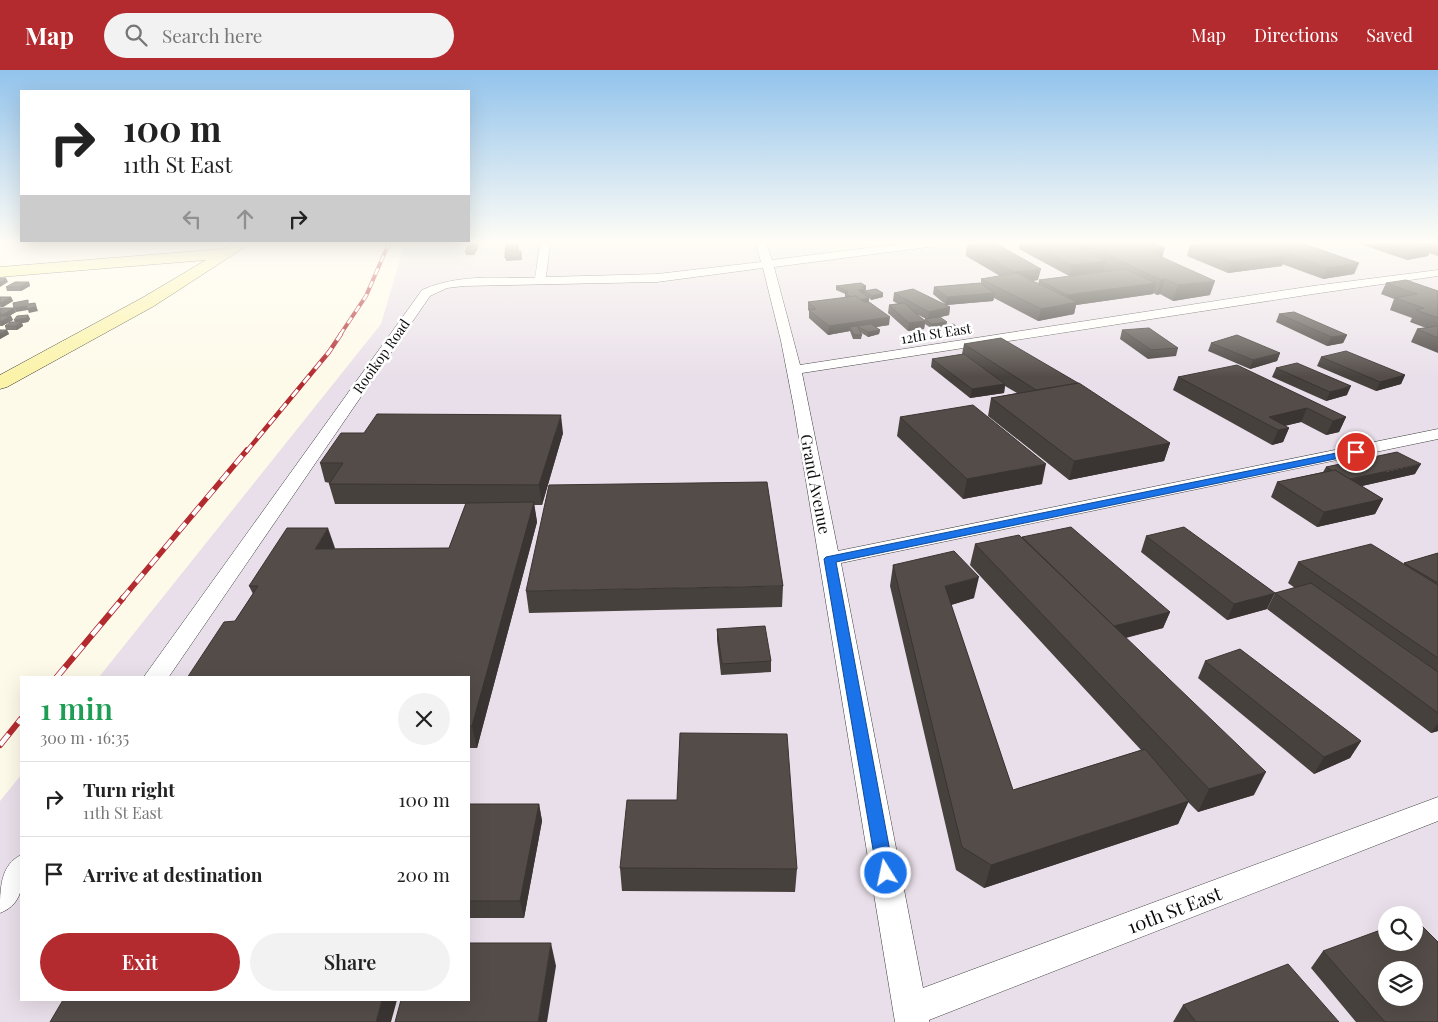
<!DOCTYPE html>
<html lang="en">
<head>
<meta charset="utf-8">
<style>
	:root { --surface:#fff; --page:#f2f2f2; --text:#222; --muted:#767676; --line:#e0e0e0; --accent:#b32a2f }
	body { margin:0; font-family:"Playfair Display",serif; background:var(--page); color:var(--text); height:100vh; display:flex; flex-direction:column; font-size:19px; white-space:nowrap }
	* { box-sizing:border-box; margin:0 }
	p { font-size:16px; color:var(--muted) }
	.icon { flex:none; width:28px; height:28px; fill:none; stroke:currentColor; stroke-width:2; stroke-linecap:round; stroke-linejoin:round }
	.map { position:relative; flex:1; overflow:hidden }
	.details { position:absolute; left:20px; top:606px; width:450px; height:325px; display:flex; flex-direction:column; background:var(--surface); border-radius:0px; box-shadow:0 5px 20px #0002 }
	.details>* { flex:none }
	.top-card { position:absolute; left:20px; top:20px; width:450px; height:152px; border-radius:0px; box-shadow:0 5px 20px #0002; background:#fff; color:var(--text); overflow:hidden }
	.tools { position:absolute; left:1378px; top:836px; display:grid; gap:10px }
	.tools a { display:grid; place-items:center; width:45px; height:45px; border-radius:50%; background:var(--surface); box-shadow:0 5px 20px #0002; font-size:25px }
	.pin { position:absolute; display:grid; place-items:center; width:42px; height:42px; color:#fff; margin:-21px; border:2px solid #fff; border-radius:50%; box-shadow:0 1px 5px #0007 }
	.me { position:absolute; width:55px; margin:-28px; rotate:350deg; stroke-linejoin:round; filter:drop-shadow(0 0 4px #0008) }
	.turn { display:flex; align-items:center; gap:18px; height:105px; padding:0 20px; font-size:22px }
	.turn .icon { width:65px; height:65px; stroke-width:2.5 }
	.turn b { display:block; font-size:35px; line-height:42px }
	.lanes { display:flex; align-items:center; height:48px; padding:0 20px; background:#0003; justify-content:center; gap:25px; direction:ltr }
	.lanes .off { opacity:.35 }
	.round { display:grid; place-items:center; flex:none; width:52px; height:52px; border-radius:26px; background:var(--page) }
	.summary { display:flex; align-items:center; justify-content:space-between; height:85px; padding:0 20px }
	h1 { font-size:30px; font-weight:600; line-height:38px; color:#1e9e55 }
	.cta { display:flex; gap:10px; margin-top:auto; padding:10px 20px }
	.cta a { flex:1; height:58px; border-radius:30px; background:var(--accent); color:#fff; font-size:20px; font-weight:600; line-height:58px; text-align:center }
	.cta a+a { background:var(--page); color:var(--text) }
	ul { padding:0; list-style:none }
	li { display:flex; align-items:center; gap:15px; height:75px; padding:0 20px; border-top:1px solid var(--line) }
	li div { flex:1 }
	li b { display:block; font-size:19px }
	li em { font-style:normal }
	header { display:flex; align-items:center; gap:30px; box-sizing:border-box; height:70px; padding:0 25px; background:var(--accent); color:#fff }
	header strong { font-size:24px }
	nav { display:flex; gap:28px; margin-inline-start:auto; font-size:18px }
	.search { width:350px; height:45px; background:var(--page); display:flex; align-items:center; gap:12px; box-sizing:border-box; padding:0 18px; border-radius:28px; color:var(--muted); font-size:19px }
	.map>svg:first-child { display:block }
</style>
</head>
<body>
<header>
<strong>Map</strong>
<div class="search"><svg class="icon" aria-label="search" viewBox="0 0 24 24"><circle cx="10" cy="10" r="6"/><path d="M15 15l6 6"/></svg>Search here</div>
<nav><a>Map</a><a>Directions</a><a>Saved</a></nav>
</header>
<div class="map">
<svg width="1438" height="952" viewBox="0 0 1438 952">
	<rect width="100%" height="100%" fill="#fefaea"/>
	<!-- industrial -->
	<path fill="#e9dfea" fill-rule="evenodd" d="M405,173H1438V952H0V731L21,705V930H469V608L99,607L381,254ZM1386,845H1414V872H1386ZM1386,900H1414V928H1386Z"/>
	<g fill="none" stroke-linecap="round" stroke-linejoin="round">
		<!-- street casing -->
		<g stroke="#3e3e3e" stroke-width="1">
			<g id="street">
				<path d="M540,173H550L546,207L657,204L761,192L756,173H766L772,190L908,173H941L936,176L774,197L800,295L1313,216L1438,200V206L1313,224L802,303L838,481L1438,359V369L841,493L923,918L1438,727V751L929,950V952H895L794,338L781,271L763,198L657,212L464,216L447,218L430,226L168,608H143L422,220C458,204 495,208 535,208Z"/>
				<path d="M21,785C23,809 26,833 0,843C0,819 0,795 21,785Z"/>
			</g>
		</g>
		<!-- secondary casing -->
		<g stroke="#2d2d2d" stroke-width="1">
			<polygon id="secondary" points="233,173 251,173 154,236 7,317 0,319 0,305 142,228 206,190 0,207 0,197 223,179"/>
		</g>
		<!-- street -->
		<use href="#street" fill="#fff" fill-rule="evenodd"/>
		<!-- secondary -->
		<use href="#secondary" fill="#fbf3a8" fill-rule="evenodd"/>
		<!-- rail-far3 casing -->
		<g stroke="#b32a2f" stroke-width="4">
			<polyline id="rail-far3" points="340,265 366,226 389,173"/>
		</g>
		<!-- rail-far2 casing -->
		<g stroke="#b32a2f" stroke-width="4.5">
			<polyline id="rail-far2" points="246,382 329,282 341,264"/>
		</g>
		<!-- rail-far1 casing -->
		<g stroke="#b32a2f" stroke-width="5.5">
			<polyline id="rail-far1" points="122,529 247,380"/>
		</g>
		<!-- rail casing -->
		<g stroke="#b32a2f" stroke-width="6">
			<g id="rail">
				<polyline points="56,608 123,528"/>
				<polyline points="0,675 21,649"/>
			</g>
		</g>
		<!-- rail-far3 -->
		<use href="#rail-far3" stroke="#fff" stroke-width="2.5" stroke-dasharray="7" stroke-linecap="butt"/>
		<!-- rail-far2 -->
		<use href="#rail-far2" stroke="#fff" stroke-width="3" stroke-dasharray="9" stroke-linecap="butt"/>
		<!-- rail-far1 -->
		<use href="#rail-far1" stroke="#fff" stroke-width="4" stroke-dasharray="11" stroke-linecap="butt"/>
		<!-- rail -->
		<use href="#rail" stroke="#fff" stroke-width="4.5" stroke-dasharray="14" stroke-linecap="butt"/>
	</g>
	<!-- wall -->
	<g fill="#47413e" fill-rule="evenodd">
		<path d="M1020,173H1154L1163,188L1210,225L1173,231L1160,224L1157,225L1153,223V224L1076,235L1074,244L1038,251L994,228L993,231L946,235L950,237L949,245L940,247L946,255L961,264L952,265L944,259V256L931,258L925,254L924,259L908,261L888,243L889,235L898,234L893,231L894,223L946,235L933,224L934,217L981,213V209L1000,206L966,186L967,175L1038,210L1032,211L1038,214L1039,210L1069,206L1019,179ZM915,243L926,249H925L924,250Z"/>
		<polygon points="1207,173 1301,173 1359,193 1354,204 1323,209 1282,194 1282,196 1228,203 1187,186 1190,175"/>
		<polygon points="1357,173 1438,173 1438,186 1429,183 1428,186 1407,190"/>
		<polygon points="477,174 478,178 474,185 466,185 465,182"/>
		<polygon points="519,177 519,181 521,181 522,190 506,191 505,180"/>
		<polygon points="29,212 30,216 21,221 7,221 6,217"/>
		<polygon points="1386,213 1438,221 1438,283 1411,272 1417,259 1426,258 1410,252 1412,248 1390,240 1394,229 1381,224"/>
		<polygon points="836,216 866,216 865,221 883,227 871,230 869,228 869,232 889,255 876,257 880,260 879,264 868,267 860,262 862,265 861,269 853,269 850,261 828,265 809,248 809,241 808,240 808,232 846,228 845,227 845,224 843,223 836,220"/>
		<polygon points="0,227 11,227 13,231 3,237 0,237"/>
		<polygon points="0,238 16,242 9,246 11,246 13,250 2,256 0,256"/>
		<polygon points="1279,244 1347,265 1343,273 1327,276 1276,252"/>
		<polygon points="28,245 30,249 28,252 22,253 23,256 17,260 7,260 9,264 0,269 0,260 6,260 5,256 16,252"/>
		<polygon points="1122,260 1178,278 1176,286 1148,289 1120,269"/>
		<polygon points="1211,273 1280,283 1277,291 1250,299 1208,281"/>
		<polygon points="964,274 1170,373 1164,391 1069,410 988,346 991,328 1017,323 1005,316 1004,323 970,328 931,297 932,289 962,284"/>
		<polygon points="1321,287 1405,305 1401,314 1376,321 1317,296"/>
		<polygon points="1276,298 1347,325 1326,331 1272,307"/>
		<polygon points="1178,307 1346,347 1339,362 1326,365 1301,352 1285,356 1289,358 1283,372 1272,375 1173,320"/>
		<polygon points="900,347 1042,414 963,429 897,366"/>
		<polygon points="563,363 542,435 534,435 537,452 477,678 469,678 469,608 235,551 253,524 249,516 335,478 334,479 449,478 466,434 335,434 329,414 330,413 325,412 320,393"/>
		<polygon points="1326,397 1415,404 1362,416 1383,429 1375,444 1317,457 1271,427 1277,412 1323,402"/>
		<polygon points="1146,466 1267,539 1227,550 1141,482"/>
		<polygon points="1022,467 1170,542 1163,558 1126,568 1254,725 1198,742 1188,732 1178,754 984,818 956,800 890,516 893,495 974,528 951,535 1013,720 1141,680 970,495 975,474"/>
		<polygon points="1438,483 1438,661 1431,663 1267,539 1275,523 1295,518 1288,513 1298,492 1404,494 1404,493"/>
		<polygon points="783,516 782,537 529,543 526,521"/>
		<polygon points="717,559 771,591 771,602 721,605 717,570"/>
		<polygon points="1205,591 1361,671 1350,688 1314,704 1198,608"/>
		<polygon points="677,730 797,799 795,822 622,821 620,798"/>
		<polygon points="469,734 539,734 542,751 524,848 469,848"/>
		<polygon points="1323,881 1438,952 1356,952 1311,898"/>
		<polygon points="1183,935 1339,952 1173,952"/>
	</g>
	<!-- shaded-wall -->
	<g fill="#3a3532">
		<polygon points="477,174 478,178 474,185 473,182"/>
		<polygon points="1433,176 1428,186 1407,190 1412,179"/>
		<polygon points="1165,178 1161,192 1146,180"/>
		<polygon points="1286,185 1282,196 1228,203 1231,192"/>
		<polygon points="1106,191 1103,202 1069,206 1072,195"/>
		<polygon points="1359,193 1354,204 1323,209 1327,198"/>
		<polygon points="1041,199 1038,210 1011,213 1013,202"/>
		<polygon points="6,208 8,212 0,217 0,212"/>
		<polygon points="1165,209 1160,224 1157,225 1161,210"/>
		<polygon points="1215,211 1210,225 1173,231 1178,215"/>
		<polygon points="29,212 30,216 21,221 19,217"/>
		<polygon points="1156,213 1153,224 1076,235 1074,244 1038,251 1041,239 1064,235 1067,225"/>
		<polygon points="866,216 865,222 864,221 864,223 857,224 858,220 862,217"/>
		<polygon points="883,223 883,227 871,230 872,226"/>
		<polygon points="995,223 993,231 946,235 947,227"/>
		<polygon points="11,227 13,231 3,237 1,233"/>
		<polygon points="869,228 869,232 855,234 856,230"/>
		<polygon points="35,233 38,241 29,243 28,240 16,242 14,238"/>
		<polygon points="950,237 949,245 928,250 929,242"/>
		<polygon points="14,238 16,242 6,248 4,244"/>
		<polygon points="28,245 30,249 28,252 22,253 23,256 17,260 15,256 16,254 14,250"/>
		<polygon points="11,246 13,250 2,256 0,252"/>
		<polygon points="890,247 889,255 863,259 857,256 850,257 850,261 828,265 829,256"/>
		<polygon points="925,251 924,259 908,261 909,253"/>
		<polygon points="947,252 946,256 945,255 944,256 931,258 931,254"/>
		<polygon points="7,260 9,264 0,269 0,264"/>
		<polygon points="880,260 879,264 868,267 868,262"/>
		<polygon points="962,260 961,264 952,265 953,261"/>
		<polygon points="1347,265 1343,273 1327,276 1331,267"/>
		<polygon points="1280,283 1277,291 1250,299 1253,290"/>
		<polygon points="1405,305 1401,314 1376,321 1380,312"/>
		<polygon points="1005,314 1004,323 970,328 972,319"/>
		<polygon points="1351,316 1347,325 1326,331 1330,322"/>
		<polygon points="1307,338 1301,352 1274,358 1269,347"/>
		<polygon points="561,345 563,363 542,435 539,415"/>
		<polygon points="1346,347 1339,362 1326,365 1333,351"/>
		<polygon points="1289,358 1283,372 1272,375 1278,360"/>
		<polygon points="1170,373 1164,391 1069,410 1074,391"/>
		<polygon points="1046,394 1042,414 963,429 967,409"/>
		<polygon points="1421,394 1415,404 1344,420 1349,410"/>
		<polygon points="1383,429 1375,444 1317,457 1324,442"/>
		<polygon points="534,432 537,452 477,678 472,656"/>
		<polygon points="328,458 335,478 322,500 315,479"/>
		<polygon points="979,507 974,528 941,538 945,516"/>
		<polygon points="1275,523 1267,539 1227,550 1234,534"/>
		<polygon points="1170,542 1163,558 1107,572 1113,556"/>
		<polygon points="1438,653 1438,661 1431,663"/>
		<polygon points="1361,671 1350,688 1314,704 1324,687"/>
		<polygon points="1266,702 1254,725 1198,742 1209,719"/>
		<polygon points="1189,731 1178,754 984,818 991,795"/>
		<polygon points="539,734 542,751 524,848 520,831"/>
		<polygon points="551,873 556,896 547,952 538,952"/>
		<polygon points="382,930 397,930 391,952 376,952"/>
	</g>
	<!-- building -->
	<g fill="#534c48" stroke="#3a3532" fill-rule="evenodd">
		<polygon points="519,173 518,179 505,180 506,174"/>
		<polygon points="986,173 995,173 1041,199 1013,202 967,175"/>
		<polygon points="1030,173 1070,173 1106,191 1072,195"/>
		<polygon points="1083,173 1154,173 1165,178 1146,180 1215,211 1178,215 1165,209 1161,210"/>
		<polygon points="1207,173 1255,173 1286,185 1231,192 1190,175"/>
		<polygon points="1258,173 1301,173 1359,193 1327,198"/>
		<polygon points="1394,173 1424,173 1433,176 1412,179"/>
		<polygon points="469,174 477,174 473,182 465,182"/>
		<polygon points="521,181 521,187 505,188 505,182"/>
		<polygon points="1126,199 1156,213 1067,225 1039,210"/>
		<polygon points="1016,203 1077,232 1041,239 981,209"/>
		<polygon points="0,208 6,208 0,212"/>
		<polygon points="1406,210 1438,221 1438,248 1416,240 1424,238 1395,228 1417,224 1386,213"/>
		<polygon points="15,212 29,212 19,217 6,217"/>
		<polygon points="861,213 866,216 862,217 866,219 858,220 869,228 860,230 856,226 851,227 845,223 848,222 843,219 836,216"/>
		<polygon points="980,213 995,223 947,227 934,217"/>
		<polygon points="876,219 883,223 872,226 864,221"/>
		<polygon points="913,219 950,237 929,242 894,223"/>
		<polygon points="856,226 864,232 869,232 890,247 829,256 809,240 816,239 808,232"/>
		<polygon points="0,227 11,227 1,233 0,233"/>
		<polygon points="28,230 28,234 35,233 36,237 27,239 27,236 14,238 13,233"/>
		<polygon points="904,233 925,251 909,253 889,235"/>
		<polygon points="0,238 14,238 4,244 0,244"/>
		<polygon points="1294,242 1347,265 1331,267 1279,244"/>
		<polygon points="28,245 26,248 14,250 17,246"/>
		<polygon points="0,246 11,246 0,252"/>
		<polygon points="940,247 947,252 931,254 925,249"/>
		<polygon points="10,252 21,252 15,256 5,256"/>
		<polygon points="871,254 880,260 868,262 857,256"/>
		<polygon points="953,254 962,260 953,261 945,255"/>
		<polygon points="857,256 862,265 854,265 850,257"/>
		<polygon points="1438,256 1438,268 1417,259"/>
		<polygon points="1149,258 1178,278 1151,280 1122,260"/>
		<polygon points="0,260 7,260 0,264"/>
		<polygon points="1237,265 1280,283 1253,290 1211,273"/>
		<polygon points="1001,268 1078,313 1036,320 964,274"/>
		<polygon points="1346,281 1405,305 1380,312 1321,287"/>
		<polygon points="964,284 1005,314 972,319 932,289"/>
		<polygon points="1297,293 1351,316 1330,322 1276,298"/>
		<polygon points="1237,295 1346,347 1333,351 1307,338 1269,347 1289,358 1278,360 1178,307"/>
		<polygon points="1079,313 1170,373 1074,391 991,328"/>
		<polygon points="973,335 1046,394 967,409 900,347"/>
		<polygon points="377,344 561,345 539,415 329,414 343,393 320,393 341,363 364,363"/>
		<polygon points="1397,382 1421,394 1350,409 1335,400 1333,401 1326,397"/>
		<polygon points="1335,400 1383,429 1324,442 1277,412"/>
		<polygon points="767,412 783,516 526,521 549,415"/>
		<polygon points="534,432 472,656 469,656 469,608 187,608 224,552 235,551 258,516 249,516 287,458 328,458 315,479 449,478 466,433"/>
		<polygon points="1071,457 1170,542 1114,556 1022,467"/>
		<polygon points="1184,457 1275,523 1234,534 1146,466"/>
		<polygon points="1019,465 1266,702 1209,719 975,474"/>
		<polygon points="1371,474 1438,515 1438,588 1298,492"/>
		<polygon points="954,481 979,507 945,516 1013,720 1145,679 1189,731 991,795 962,777 893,495"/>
		<polygon points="1438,483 1438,513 1404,493"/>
		<polygon points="1311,513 1438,602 1438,643 1275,523"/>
		<polygon points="765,556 771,591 722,594 717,559"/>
		<polygon points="1240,579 1361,671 1324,687 1205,591"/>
		<polygon points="680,663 787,664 797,799 620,798 627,730 677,730"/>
		<polygon points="469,734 539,734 520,831 469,831"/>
		<path d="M1414,848L1438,872V952H1385L1323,881L1386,858V872H1414ZM1386,900H1414V928H1386Z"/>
		<polygon points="469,873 551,873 538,952 395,952 401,930 469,930"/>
		<polygon points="1288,894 1339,952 1196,952 1183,935"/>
		<polygon points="63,930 382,930 376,952 50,952"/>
	</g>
	<!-- sky -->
	<linearGradient id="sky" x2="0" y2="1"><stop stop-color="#92c3ec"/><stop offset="0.56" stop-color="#fffdf6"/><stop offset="1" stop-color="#fffdf6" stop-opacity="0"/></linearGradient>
	<rect width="1438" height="307" fill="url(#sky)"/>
	<!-- route -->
	<polygon fill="#1a73e8" stroke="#114b97" points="1356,379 1359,379 1359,384 836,492 894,803 892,809 886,811 879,809 877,803 824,489 826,487"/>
	<g text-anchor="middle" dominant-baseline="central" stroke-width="5" stroke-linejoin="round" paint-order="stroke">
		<!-- far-street labels -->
		<g font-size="14" fill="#0b0b0b" stroke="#fff">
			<text transform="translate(936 263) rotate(-9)">12th St East</text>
			<text transform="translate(381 286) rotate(-55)">Rooikop Road</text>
		</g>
		<!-- street labels -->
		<g font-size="16" fill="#0b0b0b" stroke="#fff">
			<text transform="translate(816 414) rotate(79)">Grand Avenue</text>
		</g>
		<!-- near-street labels -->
		<g font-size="19" fill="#0b0b0b" stroke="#fff">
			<text transform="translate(1174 839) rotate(-21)">10th St East</text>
		</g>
	</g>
</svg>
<div class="tools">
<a><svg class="icon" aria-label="search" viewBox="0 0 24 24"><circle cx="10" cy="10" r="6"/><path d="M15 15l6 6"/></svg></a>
<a><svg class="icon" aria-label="layers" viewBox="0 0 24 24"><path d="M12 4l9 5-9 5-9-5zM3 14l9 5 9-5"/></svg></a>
</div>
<div class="pin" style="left:1356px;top:382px;background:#d93025"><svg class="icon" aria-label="arrive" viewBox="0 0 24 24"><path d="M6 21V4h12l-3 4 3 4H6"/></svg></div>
<svg class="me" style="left:886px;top:803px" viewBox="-20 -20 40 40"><circle r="17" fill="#1a73e8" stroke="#fff" stroke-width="3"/><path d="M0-11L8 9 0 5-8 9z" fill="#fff"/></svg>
<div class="top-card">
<div class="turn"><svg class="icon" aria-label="right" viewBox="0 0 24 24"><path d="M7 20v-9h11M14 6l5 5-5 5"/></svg><div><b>100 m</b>11th St East</div></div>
<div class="lanes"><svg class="icon off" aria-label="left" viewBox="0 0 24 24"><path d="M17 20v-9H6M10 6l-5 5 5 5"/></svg><svg class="icon off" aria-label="ahead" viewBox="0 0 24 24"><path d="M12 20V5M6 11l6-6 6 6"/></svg><svg class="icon" aria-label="right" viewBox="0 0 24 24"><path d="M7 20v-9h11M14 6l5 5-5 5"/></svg></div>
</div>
<section class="details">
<div class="summary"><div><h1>1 min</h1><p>300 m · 16:35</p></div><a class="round"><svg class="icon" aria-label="close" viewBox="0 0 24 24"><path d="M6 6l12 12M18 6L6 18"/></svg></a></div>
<ul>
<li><svg class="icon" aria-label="right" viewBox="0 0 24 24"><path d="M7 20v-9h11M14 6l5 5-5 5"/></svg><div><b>Turn right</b><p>11th St East</p></div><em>100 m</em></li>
<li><svg class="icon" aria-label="arrive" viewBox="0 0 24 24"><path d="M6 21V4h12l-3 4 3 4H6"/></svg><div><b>Arrive at destination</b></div><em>200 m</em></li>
</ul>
<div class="cta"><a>Exit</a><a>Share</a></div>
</section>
</div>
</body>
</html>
